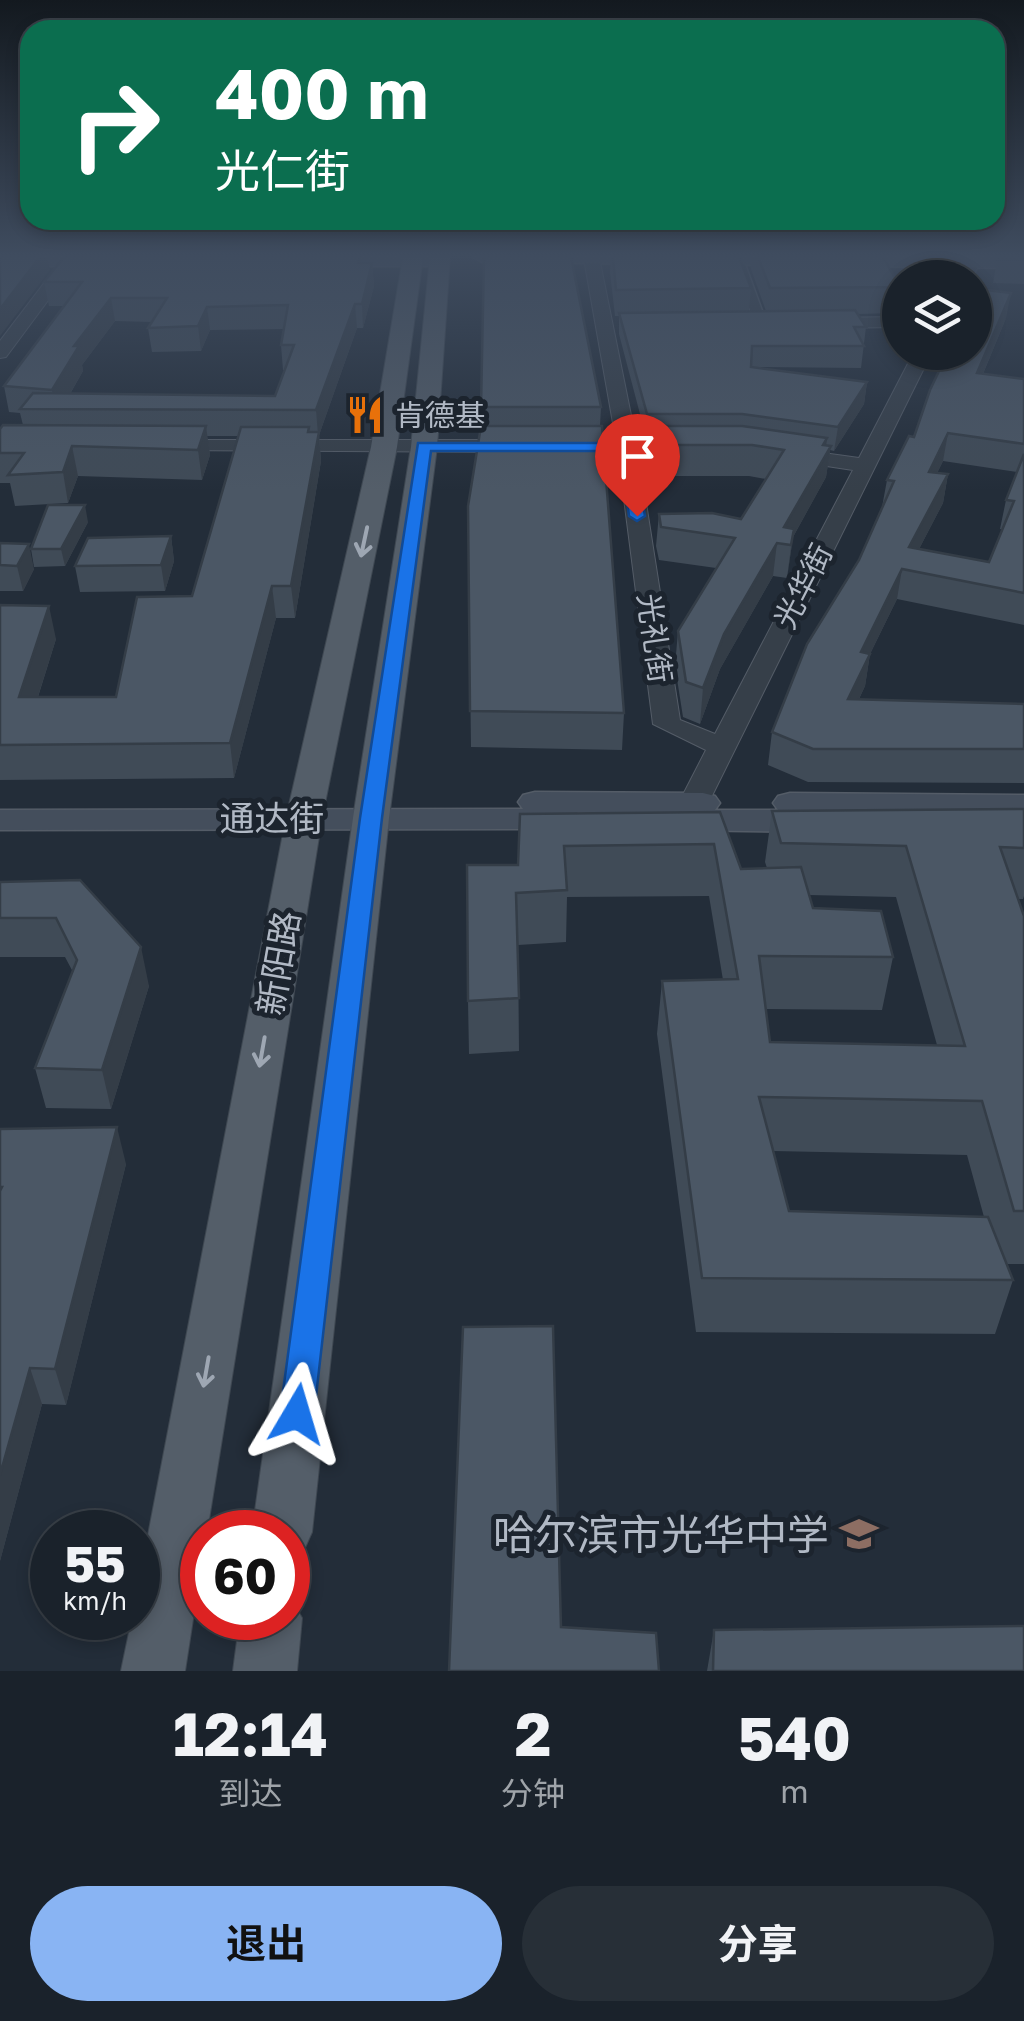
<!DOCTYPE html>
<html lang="zh">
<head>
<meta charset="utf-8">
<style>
	:root { --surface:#1a222b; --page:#272f37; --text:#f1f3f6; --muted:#9fa4a9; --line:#383f47; --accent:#89b4f3 }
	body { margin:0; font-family:"Golos Text","Noto Sans SC",sans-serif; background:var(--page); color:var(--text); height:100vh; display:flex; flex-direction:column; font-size:38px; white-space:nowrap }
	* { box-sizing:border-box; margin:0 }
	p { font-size:32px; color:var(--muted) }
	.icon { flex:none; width:55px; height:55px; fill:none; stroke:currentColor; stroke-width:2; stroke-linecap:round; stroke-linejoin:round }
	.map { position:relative; height:1671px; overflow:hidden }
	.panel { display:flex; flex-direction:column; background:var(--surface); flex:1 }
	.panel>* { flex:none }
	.banner { position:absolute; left:20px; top:20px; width:985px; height:210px; border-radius:30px; box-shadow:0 5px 15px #0003,0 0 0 2px var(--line); background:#0b6e4f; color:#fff; overflow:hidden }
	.buttons { position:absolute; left:882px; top:260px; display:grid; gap:20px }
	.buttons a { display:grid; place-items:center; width:110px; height:110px; border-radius:50%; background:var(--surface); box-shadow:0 5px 15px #0003,0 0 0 2px var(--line); font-size:50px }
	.speed { position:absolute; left:30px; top:1510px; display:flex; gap:20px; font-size:50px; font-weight:700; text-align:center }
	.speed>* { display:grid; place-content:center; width:130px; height:130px; border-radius:50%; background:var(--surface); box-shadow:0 5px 15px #0003,0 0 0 2px var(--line); line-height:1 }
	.speed small { font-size:25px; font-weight:400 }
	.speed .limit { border:15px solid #d22; background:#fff; color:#111 }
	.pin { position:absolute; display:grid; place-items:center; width:85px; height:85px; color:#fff; margin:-102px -42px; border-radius:50% 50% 50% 0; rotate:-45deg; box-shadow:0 0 10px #0007 }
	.pin .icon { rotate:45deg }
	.me { position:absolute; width:110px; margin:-55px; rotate:7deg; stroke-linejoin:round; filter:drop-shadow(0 0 8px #0008) }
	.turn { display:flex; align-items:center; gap:35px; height:210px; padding:0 30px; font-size:45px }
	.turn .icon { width:130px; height:130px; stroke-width:2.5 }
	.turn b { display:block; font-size:70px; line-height:85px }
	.eta { display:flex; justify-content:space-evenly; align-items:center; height:170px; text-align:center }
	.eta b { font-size:60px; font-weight:700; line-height:70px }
	.primary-button { display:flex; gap:20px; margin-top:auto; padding:20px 30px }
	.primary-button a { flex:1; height:115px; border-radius:60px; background:var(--accent); color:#111; font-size:40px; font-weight:700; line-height:115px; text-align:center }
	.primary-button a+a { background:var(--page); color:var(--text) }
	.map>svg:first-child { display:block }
</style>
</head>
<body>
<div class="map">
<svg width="1024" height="1671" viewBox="0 0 1024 1671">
	<rect width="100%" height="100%" fill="#232d39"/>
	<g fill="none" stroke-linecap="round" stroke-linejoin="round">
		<!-- minor casing -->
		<g stroke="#545c67" stroke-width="3">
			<polygon id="minor" points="738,260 745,264 768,327 756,324 731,264"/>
		</g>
		<!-- tertiary casing -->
		<g stroke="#545c67" stroke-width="2">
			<g id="tertiary">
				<polygon points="64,257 78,260 6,357 0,358 0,341"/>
				<polygon points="599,257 636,440 692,440 702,446 692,452 638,452 680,720 715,734 853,470 787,460 777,454 787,448 859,458 914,352 932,352 700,820 685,829 670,820 706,750 653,724 618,452 563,452 553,446 563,440 616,440 584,259"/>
				<polygon points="977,257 981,261 972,278 956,278 967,258"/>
				<polygon points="900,317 900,327 823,328 814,323 823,318"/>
				<polygon points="168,440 517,440 527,446 517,452 161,450 161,442"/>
			</g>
		</g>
		<!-- secondary casing -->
		<g stroke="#545c67" stroke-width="3">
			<g id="secondary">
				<polygon points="0,257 116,257 118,260 109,266 0,266"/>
				<polygon points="309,257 447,257 449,260 440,266 316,266 310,264"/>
				<polygon points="473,257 1024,257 1024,268 482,262"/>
				<polygon points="535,792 703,793 715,796 720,803 715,810 778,810 773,803 778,796 790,793 1024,795 1024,815 831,814 836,821 831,828 819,832 676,830 664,827 659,820 664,813 577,812 581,819 576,826 564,829 0,830 0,810 523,809 518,802 523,795"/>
			</g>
		</g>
		<!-- primary casing -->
		<g stroke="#3f4852" stroke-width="2">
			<g id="primary">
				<polygon points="403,257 423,257 397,447 322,818 207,1532 202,1532 202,1561 185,1671 121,1671 132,1618 138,1618 138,1587 286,818 371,447"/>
				<polygon points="430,257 450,257 437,447 389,818 312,1532 303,1552 288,1558 288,1532 252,1532 353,818 411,447"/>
				<polygon points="288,1594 302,1618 297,1671 233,1671 240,1618 288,1618"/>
			</g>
		</g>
		<!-- minor -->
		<use href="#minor" fill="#363f49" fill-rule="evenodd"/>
		<!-- tertiary -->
		<use href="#tertiary" fill="#363f49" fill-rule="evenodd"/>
		<!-- secondary -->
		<use href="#secondary" fill="#444e5c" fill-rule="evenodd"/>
		<!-- primary -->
		<use href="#primary" fill="#545e69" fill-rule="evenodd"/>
	</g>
	<!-- wall -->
	<g fill="#404b57" fill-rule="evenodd">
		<polygon points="611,257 739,257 751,288 749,311 766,311 751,269 752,257 883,257 900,287 896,313 857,314 866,327 861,368 752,367 867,382 864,404 834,451 830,450 826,477 793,537 787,578 773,576 720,669 700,724 683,717 675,666 678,631 716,568 659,560 656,546 659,514 741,519 766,479 749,476 655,476 651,457 652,437 646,437 619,334 619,316 615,316 610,272"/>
		<polygon points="1024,257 1024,284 993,283 997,260"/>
		<path d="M372,263L374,286L363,328H357L319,435L321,461L295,618H276L234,778L0,780V605L56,639L38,697H116L192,596L238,436H207L210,455L202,480L78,476L68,503L15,506L10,483H0V429L23,425L20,413L9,412L4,386L64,306H49L44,282ZM115,321L152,322L148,328L152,352L201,351L210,330L284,329L281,345L283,370H285L275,396L70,394L83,371L82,365Z"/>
		<path d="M1006,318L983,374L1024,379V625L897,599L870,654L865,686L859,699L1024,704V783L808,782L768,765L772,732L859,560L882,507L887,480L914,437ZM943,461L1017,472L1006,500L1000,529L1003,530L989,562L919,549L943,503L948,474L937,473Z"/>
		<polygon points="481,407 601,407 600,426 624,713 622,750 471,747 468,506 482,426"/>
		<polygon points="88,522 65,566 34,567 31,549"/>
		<polygon points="171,536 174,561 165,591 80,592 75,566"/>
		<polygon points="0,543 34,569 23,591 0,591"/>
		<path d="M1024,809V896L1023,899H1018L1024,916V1264H1006L1013,1280L995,1334L696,1332L657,1034L662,981L723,980L709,896L567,897L566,942L518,945L519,1051L469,1054L468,1001L518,865L520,814L720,812L741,869L767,868L765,862L772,811ZM809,895L896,897L937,1045L770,1042L766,1009L882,1010L893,957L813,908ZM773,1151L967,1155L984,1217L789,1211Z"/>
		<polygon points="80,880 149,986 111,1109 46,1108 35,1068 73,972 65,957 0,957 0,882"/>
		<polygon points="0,1129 126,1164 66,1405 42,1404 0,1561"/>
		<polygon points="714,1630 1024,1671 707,1671"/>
	</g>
	<!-- shaded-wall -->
	<g fill="#343d47">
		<polygon points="40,257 47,257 50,270 0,336 0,309"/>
		<polygon points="372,263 374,286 363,328 362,304"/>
		<polygon points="1011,293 1006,318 972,400 977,373"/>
		<polygon points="111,298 115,321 82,365 83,371 61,409 55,409 52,390 74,346"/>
		<polygon points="355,304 357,328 319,435 321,461 295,618 291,586 318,435 316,410"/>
		<polygon points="207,307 210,330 201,351 198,326"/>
		<polygon points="867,382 864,404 834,451 838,427"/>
		<polygon points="206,426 210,455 202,480 198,450"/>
		<polygon points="948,433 943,461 924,500 929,472"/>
		<polygon points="827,438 825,456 831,446 826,477 793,537 787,578 792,539 784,527"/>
		<polygon points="72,446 78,476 68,503 63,472"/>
		<polygon points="948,474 943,503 908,570 909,547"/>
		<polygon points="85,505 88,522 65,566 61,549"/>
		<polygon points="171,536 174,561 165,591 161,565"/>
		<polygon points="777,543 773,576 720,669 700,724 703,688 724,634"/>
		<polygon points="29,544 34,569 23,591 17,566"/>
		<polygon points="902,569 897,599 870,654 865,686 843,732 848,699 861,652"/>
		<polygon points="272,586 276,618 234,778 230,743"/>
		<polygon points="49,606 56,639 27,731 19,697"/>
		<polygon points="141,947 149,986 111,1109 102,1070"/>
		<polygon points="117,1127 126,1164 66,1405 55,1369"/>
		<polygon points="30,1368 42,1404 0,1561 0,1475"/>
	</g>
	<!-- building -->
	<g fill="#4b5765" stroke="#343d47" stroke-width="2.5">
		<polygon points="0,257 40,257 0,309"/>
		<polygon points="64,257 360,257 358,263 372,263 362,304 355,304 316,410 20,409 33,393 275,396 294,345 281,345 288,305 207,307 198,326 148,328 167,298 111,298 74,346 79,346 52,390 4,386 82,282 44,282"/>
		<polygon points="484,257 571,257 601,407 481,407"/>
		<polygon points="613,257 739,257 751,288 616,290"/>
		<polygon points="758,257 883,257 900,287 770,288"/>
		<polygon points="999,257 1024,257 1024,260 997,260"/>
		<polygon points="978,289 1011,293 977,373 1024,379 1024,444 948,433 929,472 948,474 909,547 989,562 1014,501 1006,500 1024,454 1024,593 902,569 861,652 870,654 848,699 1024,704 1024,749 813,749 772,732 807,644 859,560 894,481 887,480 909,436 914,437 930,390 948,352 975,352 975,296"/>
		<polygon points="855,310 866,327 854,327 864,346 752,346 751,367 867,382 838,427 742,414 647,414 619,313"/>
		<polygon points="3,425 206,426 198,450 72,446 63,472 8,475 24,453 0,453 0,429"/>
		<polygon points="481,426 602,426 624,713 470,711 468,506"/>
		<polygon points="653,426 742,426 827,438 823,445 831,446 784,527 794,529 791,545 777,543 724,634 703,688 686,682 678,631 735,538 661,527 659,514 712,513 741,519 784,450 752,445 657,445"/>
		<polygon points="241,427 309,427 308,432 319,432 291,586 272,586 230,743 0,745 0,605 49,606 19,697 116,697 137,597 192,596"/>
		<polygon points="48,505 85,505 61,549 31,549"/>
		<polygon points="171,536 161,565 75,566 88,538"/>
		<polygon points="0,543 29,544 17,566 0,565"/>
		<polygon points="1024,809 1024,848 1000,847 1024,916 1024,1211 1014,1211 982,1101 759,1097 789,1211 988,1217 1013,1280 702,1278 662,981 738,979 714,844 564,846 567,890 516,893 519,998 468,1001 467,865 518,865 520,814 720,812 741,869 801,867 813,908 881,911 893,957 759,956 770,1042 965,1046 906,846 781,843 772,811"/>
		<polygon points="80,880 141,947 102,1070 35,1068 77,960 56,918 0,918 0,882"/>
		<polygon points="117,1127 55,1369 30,1368 0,1475 0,1191 2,1187 0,1187 0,1129"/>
		<polygon points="553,1326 561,1627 656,1633 659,1671 449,1671 463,1327"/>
		<polygon points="1024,1626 1024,1671 713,1671 714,1630"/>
	</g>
	<!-- one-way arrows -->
	<defs><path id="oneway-shaft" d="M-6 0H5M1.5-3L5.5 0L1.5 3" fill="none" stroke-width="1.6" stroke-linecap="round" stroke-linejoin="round" transform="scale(2.5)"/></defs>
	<g stroke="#9ea7b3">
		<use href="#oneway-shaft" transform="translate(364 542) rotate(102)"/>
		<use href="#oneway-shaft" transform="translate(262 1052) rotate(100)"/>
		<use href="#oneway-shaft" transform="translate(206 1372) rotate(100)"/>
	</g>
	<!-- sky -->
	<linearGradient id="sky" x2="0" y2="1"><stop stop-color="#13191f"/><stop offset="0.52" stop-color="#3f4c5f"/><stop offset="1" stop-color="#3f4c5f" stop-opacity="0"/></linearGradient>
	<rect width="1024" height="491" fill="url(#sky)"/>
	<!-- route -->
	<polygon fill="#1a73e8" stroke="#114b97" stroke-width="2.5" points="418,443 632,443 645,516 637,521 629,516 620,451 431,451 382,818 314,1414 309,1424 297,1429 285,1424 280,1414 360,818"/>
	<!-- icons -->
	<defs>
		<g id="restaurant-bare" transform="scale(3)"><path d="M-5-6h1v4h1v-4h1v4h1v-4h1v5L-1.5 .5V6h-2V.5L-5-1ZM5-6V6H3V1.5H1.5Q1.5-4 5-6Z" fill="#e8710a" stroke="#1c242e" stroke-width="2.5" paint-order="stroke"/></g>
		<g id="school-bare" transform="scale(3)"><path d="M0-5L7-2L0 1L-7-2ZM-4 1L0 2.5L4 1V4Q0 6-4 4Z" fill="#8d6e63" stroke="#1c242e" stroke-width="2.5" paint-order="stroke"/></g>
	</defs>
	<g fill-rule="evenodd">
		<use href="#restaurant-bare" x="365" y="415"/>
		<use href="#school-bare" x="859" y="1534"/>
	</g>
	<g text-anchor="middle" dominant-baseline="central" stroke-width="10" stroke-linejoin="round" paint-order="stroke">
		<!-- far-poi labels -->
		<g font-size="30" fill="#b1b9c5" stroke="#1c242e" text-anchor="start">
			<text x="395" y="415">肯德基</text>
		</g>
		<!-- far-street labels -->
		<g font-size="30" fill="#b1b9c5" stroke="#1c242e">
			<text transform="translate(803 586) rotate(-63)">光华街</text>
			<text transform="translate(655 638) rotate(82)">光礼街</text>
		</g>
		<!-- street labels -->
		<g font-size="35" fill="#b1b9c5" stroke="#1c242e">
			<text x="272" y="818">通达街</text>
			<text transform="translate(278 963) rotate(-80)">新阳路</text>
		</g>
		<!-- near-poi labels -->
		<g font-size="42" fill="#b1b9c5" stroke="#1c242e" text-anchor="end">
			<text x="829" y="1534">哈尔滨市光华中学</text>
		</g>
	</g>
</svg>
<div class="buttons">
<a><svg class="icon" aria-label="layers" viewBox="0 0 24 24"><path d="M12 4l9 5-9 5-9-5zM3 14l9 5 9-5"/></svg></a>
</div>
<div class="speed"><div>55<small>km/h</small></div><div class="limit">60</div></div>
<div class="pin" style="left:637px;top:516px;background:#d93025"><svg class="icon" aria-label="arrive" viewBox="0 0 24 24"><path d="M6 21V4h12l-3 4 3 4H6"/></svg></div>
<svg class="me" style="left:297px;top:1414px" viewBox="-20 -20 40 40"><path d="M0-17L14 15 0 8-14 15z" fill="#1a73e8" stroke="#fff" stroke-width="4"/></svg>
<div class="banner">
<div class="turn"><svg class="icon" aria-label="right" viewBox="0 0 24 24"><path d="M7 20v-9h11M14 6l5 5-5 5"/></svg><div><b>400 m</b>光仁街</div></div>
</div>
</div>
<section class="panel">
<div class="eta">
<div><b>12:14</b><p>到达</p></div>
<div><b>2</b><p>分钟</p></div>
<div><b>540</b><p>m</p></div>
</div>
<div class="primary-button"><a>退出</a><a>分享</a></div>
</section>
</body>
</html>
